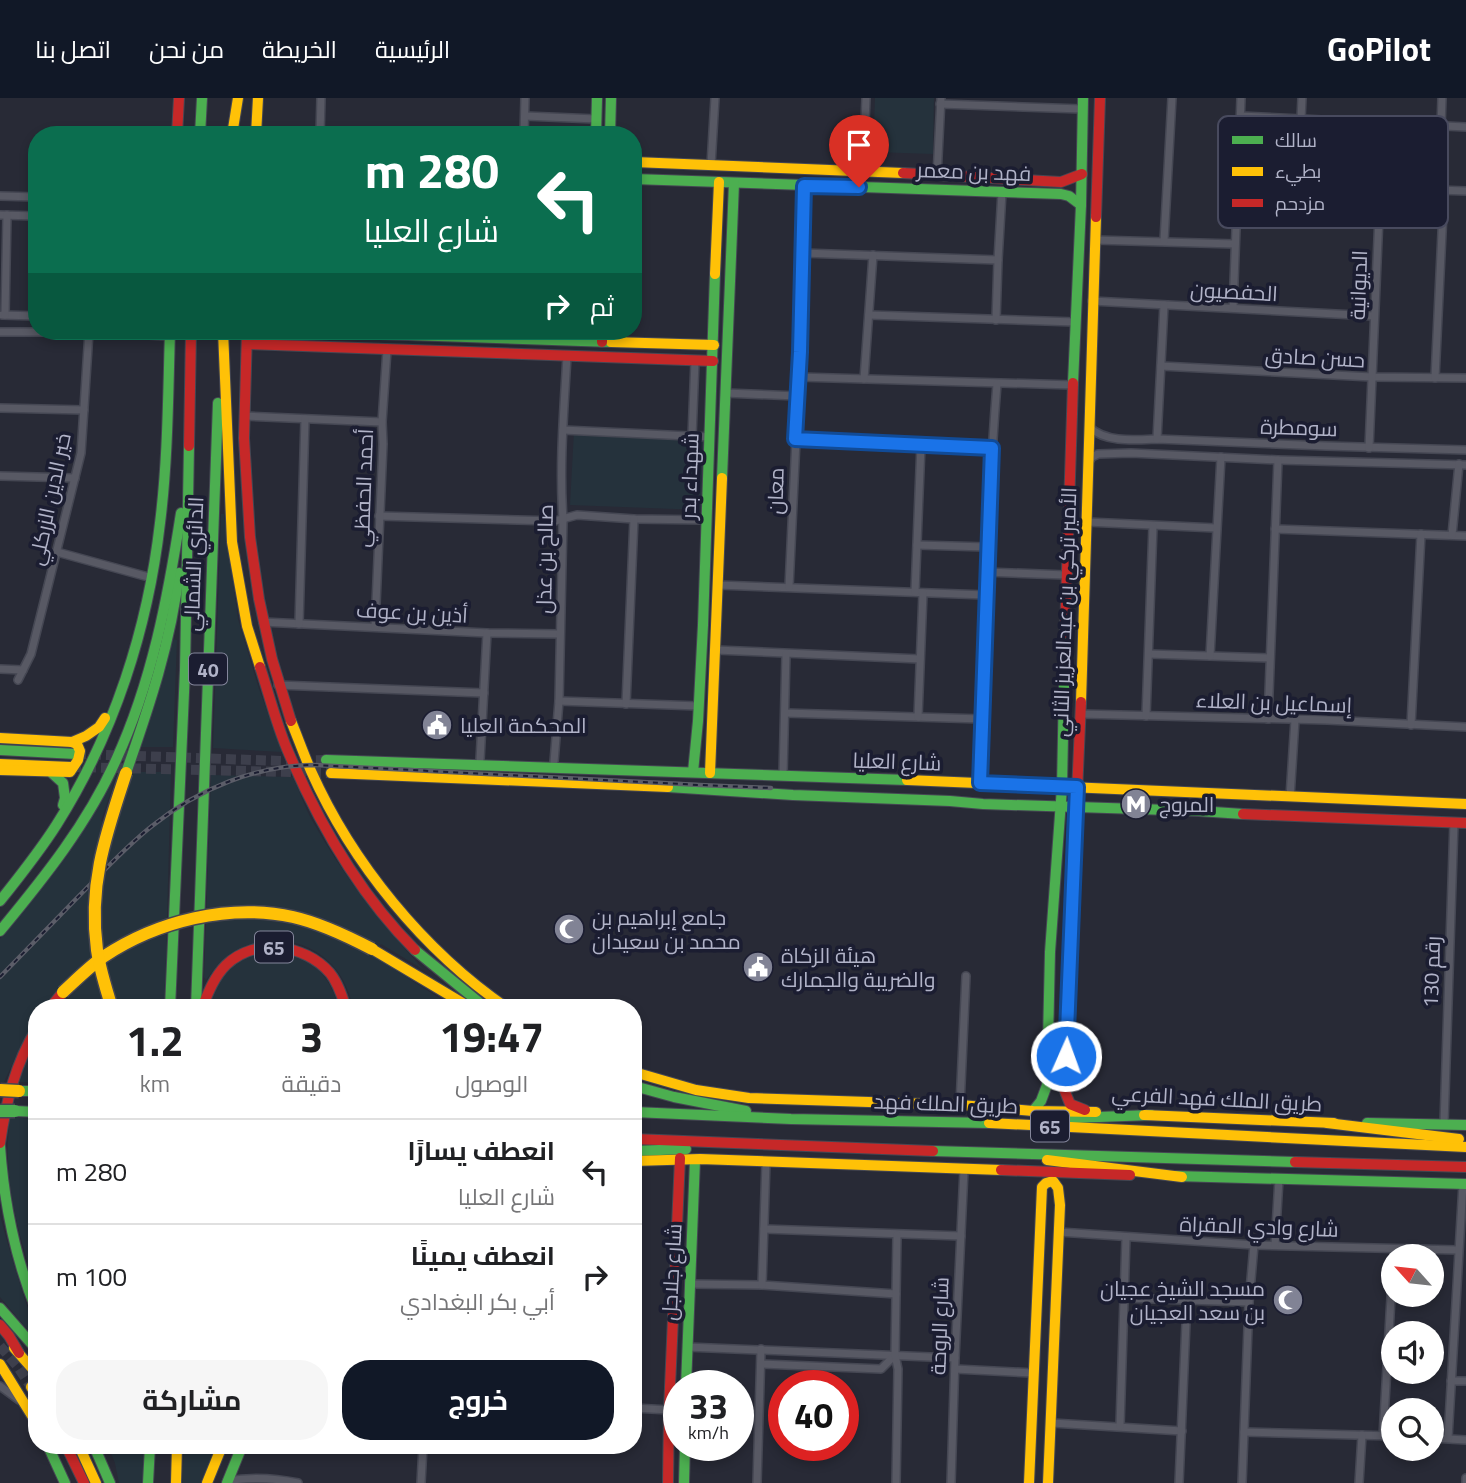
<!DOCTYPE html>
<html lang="ar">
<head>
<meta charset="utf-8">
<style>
	:root { --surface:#fff; --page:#f6f6f6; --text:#202124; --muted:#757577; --line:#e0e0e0; --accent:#111827 }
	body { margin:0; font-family:"Titillium Web",Cairo,sans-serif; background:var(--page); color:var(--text); direction:rtl; height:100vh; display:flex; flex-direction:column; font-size:26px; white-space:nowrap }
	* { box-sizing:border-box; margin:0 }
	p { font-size:23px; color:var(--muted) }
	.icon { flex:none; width:38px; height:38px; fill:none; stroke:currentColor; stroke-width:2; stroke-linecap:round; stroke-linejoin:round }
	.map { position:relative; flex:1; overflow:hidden; direction:ltr }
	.details { position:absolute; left:28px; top:901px; width:614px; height:455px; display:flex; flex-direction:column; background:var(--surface); border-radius:28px; box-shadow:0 4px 10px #0003; direction:rtl }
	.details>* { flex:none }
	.hud { position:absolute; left:28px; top:28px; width:614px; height:214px; border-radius:28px; box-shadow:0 4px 10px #0003; direction:rtl; background:#0b6e4f; color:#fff; overflow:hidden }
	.needle { width:46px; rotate:297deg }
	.tools { position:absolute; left:1381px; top:1146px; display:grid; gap:14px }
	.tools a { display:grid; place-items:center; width:63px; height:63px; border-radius:50%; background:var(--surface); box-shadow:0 4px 10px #0003; font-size:35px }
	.speed { position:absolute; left:663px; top:1272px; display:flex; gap:14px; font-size:35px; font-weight:700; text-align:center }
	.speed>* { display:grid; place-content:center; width:91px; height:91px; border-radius:50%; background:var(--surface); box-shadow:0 4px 10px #0003; line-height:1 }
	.speed small { font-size:18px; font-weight:400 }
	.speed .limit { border:10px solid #d22; background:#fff; color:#111 }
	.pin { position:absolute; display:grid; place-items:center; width:60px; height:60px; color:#fff; margin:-72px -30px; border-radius:50% 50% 50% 0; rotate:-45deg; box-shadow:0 0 7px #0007 }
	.pin .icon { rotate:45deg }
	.me { position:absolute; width:77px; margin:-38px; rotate:2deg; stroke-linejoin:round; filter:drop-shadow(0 0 5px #0008) }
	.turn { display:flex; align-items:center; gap:24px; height:147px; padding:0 28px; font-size:32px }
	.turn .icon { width:91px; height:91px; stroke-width:2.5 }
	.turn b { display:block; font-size:49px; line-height:60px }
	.then { display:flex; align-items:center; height:66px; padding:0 28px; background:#0003; gap:14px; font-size:26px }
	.eta { display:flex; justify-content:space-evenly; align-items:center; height:119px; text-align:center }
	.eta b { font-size:42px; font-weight:700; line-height:49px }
	.action { display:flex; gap:14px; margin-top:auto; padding:14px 28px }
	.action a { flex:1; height:80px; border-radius:28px; background:var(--accent); color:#fff; font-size:28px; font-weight:700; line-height:80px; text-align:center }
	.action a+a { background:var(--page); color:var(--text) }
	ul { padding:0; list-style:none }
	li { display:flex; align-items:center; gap:21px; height:105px; padding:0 28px; border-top:2px solid var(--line) }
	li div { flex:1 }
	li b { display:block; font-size:26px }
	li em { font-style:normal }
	header { display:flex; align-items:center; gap:42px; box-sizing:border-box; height:98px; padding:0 35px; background:var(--accent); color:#fff }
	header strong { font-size:33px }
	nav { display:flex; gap:38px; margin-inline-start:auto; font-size:24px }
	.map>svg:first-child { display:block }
</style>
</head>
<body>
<header>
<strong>GoPilot</strong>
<nav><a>الرئيسية</a><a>الخريطة</a><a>من نحن</a><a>اتصل بنا</a></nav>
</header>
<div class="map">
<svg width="1466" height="1385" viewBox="0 0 1466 1385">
	<rect width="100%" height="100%" fill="#282a36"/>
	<!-- green -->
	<g fill="#25323c">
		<polygon points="875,0 934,0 933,56 873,54"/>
		<polygon points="574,333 703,341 701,412 570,407"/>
		<polygon points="221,416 224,416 238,521 258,588 282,654 213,650"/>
		<polygon points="173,541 177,542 173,649 141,649"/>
		<polygon points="133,674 171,674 167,821 156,824 117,842 58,892 44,910 37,910 37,919 20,950 4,984 0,984 0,841 52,777 112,680 117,675 101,723 114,727"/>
		<path d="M211,677L293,679C300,694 305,710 313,724C343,778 382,826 424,872L381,846L373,858L455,910H353C339,834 249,819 206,882L204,879Z"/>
		<path d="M167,836L164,910H60C91,873 120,851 167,836Z"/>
		<path d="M271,854C280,855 290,856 299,859C321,867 333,889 339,910H209C213,891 225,871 244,861C251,857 262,856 271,854Z"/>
		<polygon points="37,945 37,985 19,984 26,962"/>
		<path d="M9,1019L37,1021V1190C22,1149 10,1107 8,1063C7,1048 9,1033 9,1019Z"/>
		<path d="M0,1117C7,1145 16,1173 25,1202C30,1216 37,1228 37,1243L0,1199Z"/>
		<polygon points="108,1348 147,1348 145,1385 119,1385 115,1365"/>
		<polygon points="184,1348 215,1348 202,1385 182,1385"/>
	</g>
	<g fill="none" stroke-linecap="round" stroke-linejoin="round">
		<!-- primary-tunnel -->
		<g stroke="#3d3f4c" stroke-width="10" stroke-dasharray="10 5" stroke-linecap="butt">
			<polyline points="76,656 284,663 326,662"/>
			<polyline points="71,669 331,675"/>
			<polyline points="0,1248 18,1269 31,1289"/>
		</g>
		<!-- street casing -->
		<g stroke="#454753" stroke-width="10">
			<g id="street">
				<polyline points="940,6 1082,11"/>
				<polyline points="525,18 596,21"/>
				<polyline points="1241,18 1466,29"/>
				<polyline points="1301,21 1302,0"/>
				<polyline points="1441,28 1442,0"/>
				<polyline points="256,34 303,37"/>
				<polyline points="320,37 321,0"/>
				<polyline points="524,37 525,0"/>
				<polyline points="711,67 715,0"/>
				<polyline points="863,73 866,0"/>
				<polyline points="937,78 941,0"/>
				<polyline points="1380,90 1466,93"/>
				<polyline points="0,98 37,99"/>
				<polyline points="0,117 37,118"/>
				<polyline points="1095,142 1235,146"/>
				<polyline points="1164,143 1172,0"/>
				<polyline points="803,155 998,162"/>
				<polyline points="1092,203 1374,218"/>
				<polyline points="1233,210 1241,0"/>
				<polyline points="2,217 37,218"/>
				<polyline points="5,217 7,117"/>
				<polyline points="869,217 1075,224"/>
				<polyline points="996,222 998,162 1002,94"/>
				<polyline points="0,234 89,234 169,238"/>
				<polyline points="1161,268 1372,279 1466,280"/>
				<polyline points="799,279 1073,287"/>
				<polyline points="1435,280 1444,93"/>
				<polyline points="864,281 873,157"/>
				<polyline points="725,295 797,298"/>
				<polyline points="0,310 84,312"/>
				<polyline points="245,318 382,324"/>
				<path d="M1089,329C1106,345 1135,342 1157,341L1326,348L1466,352"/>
				<polyline points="563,332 710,339"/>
				<polyline points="692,338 695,263"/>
				<polyline points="795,341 992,350"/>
				<polyline points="1157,341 1164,207"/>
				<polyline points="1369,350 1383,25"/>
				<polyline points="1089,364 1092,359 1098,356 1131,355 1278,362 1466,367"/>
				<polyline points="0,378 75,380"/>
				<polyline points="379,418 555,423 577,417 634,421 706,422"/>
				<polyline points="1087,424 1216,430"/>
				<polyline points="1275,431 1466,438"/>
				<polyline points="1452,437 1459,366"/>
				<polyline points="917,447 987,449"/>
				<polyline points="57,454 152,480"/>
				<polyline points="986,474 1066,477"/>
				<polyline points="718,487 986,497"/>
				<polyline points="789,489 799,279 804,88"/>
				<polyline points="915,494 921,347"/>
				<polyline points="263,524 487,535 560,536"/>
				<polyline points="299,526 305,321"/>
				<polyline points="375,529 383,346 382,324 387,252"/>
				<polyline points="716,552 920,561"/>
				<polyline points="1149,556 1270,560"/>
				<polyline points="1210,558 1221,359"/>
				<polyline points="0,571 23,572"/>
				<polyline points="18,582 31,556 81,355 89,234"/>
				<polyline points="278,587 484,595"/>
				<polyline points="559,603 699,608"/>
				<polyline points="626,606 634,421"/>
				<polyline points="785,615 982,621"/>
				<polyline points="1080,616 1327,622 1466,629"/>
				<polyline points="1146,618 1153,428"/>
				<polyline points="918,619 923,495"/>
				<polyline points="1268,621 1278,362"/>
				<polyline points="1411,627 1421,436"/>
				<polyline points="480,662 487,535"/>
				<path d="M554,664L559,603L563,421C559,367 564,312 567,258"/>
				<polyline points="783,677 786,556"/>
				<path d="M980,685C985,552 986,419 997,286"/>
				<polyline points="1290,699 1295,622"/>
				<polyline points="960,1007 966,878"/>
				<polyline points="1444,1026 1454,724"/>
				<polyline points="764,1131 961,1138"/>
				<polyline points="1059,1134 1254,1147 1458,1152"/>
				<polyline points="1275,1147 1279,1081"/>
				<polyline points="689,1186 762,1187 896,1196"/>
				<polyline points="762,1187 766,1064"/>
				<polyline points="1124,1200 1249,1204"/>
				<polyline points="687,1249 955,1260"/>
				<polyline points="761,1266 881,1271 895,1257"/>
				<polyline points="955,1271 1033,1275"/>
				<polyline points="1451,1283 1466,1283"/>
				<polyline points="0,1288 19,1302"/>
				<polyline points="634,1310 669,1312"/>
				<polyline points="1052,1325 1182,1333"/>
				<polyline points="1120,1328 1126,1139"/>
				<polyline points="1244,1334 1393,1338"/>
				<polyline points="1383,1338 1393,1165"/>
				<polyline points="1432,1340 1466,1342"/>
				<polyline points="1448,1340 1463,1086"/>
				<path d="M227,1383C250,1379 275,1380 298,1385"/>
				<polyline points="421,1385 423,1348"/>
				<polyline points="757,1385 761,1251"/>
				<polyline points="896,1385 898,1271 895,1257 897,1137"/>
				<polyline points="951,1385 955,1260 964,1072"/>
				<polyline points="1179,1385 1187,1202"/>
				<polyline points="1242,1385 1249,1204 1254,1147"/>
				<polyline points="1359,1385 1362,1337"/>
				<polyline points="1466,1385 1466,1380"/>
			</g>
		</g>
		<!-- fast casing -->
		<g stroke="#454753" stroke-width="12">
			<g id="fast">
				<polyline points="200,37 202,0"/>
				<polyline points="596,37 597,0"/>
				<polyline points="610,37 611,0"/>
				<polyline points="634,81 1061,96 1069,98 1081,107"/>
				<polyline points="292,233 611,244"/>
				<polyline points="1073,285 1081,107 1083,0"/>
				<polyline points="722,380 734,85"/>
				<polyline points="0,652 76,656"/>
				<polyline points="326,662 907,682"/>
				<polyline points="693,674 698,623 703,527 715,176"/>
				<polyline points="52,675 63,685 65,700 63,707"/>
				<path d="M126,675C149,609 171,544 179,475"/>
				<polyline points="668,689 793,697 950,703 983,706 1199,713 1243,716"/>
				<path d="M0,803C20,778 40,753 57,726C114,636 148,530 160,425C168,361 168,297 170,233"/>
				<path d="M0,833C44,780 88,725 116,662C152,584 168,499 181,415"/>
				<polyline points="415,852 486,910"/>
				<polyline points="170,910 185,572 189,348"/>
				<polyline points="196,910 218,305"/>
				<polyline points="634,988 674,999 746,1013"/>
				<polyline points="19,993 37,993"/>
				<polyline points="15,1013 37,1014"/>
				<polyline points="1033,1013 1041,1003 1047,987 1050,854 1062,689 1065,535"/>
				<polyline points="634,1014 791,1021 989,1025"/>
				<polyline points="1046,1021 1151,1017"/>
				<polyline points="1367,1025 1466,1027"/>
				<path d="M0,1048C4,1106 15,1160 37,1214"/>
				<polyline points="634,1053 686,1051"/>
				<polyline points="933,1053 1295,1064"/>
				<polyline points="1175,1078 1466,1086"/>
				<polyline points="0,1210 37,1252"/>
				<polyline points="686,1288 695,1062"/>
				<polyline points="48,1348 65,1385"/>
				<polyline points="94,1348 110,1385"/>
				<polyline points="148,1385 150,1348"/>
				<polyline points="227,1385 242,1348"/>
				<polyline points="684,1385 685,1348"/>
			</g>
		</g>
		<!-- slow casing -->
		<g stroke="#454753" stroke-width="12">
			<g id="slow">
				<polyline points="232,37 238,0"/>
				<polyline points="256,37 258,0"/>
				<polyline points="634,64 903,75"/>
				<polyline points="715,176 719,84"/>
				<polyline points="223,233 232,444 247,528 260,569"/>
				<polyline points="611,244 714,247"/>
				<polyline points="1081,604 1096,119"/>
				<path d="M291,623C298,640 304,657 311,673C352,765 424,853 507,910"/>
				<polyline points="0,640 72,644 86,638 99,629 105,620"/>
				<polyline points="0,666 71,669"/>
				<polyline points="0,672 70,674 78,662 80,653 77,646 72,644"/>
				<polyline points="331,675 668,689"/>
				<polyline points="710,675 722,380"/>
				<polyline points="907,682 1466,706"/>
				<polyline points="372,851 471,910"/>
				<polyline points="634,974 696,992 749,1000 960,1007 1033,1013 1096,1014"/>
				<polyline points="1144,1017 1334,1025"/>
				<polyline points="989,1025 1466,1049"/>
				<polyline points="1327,1025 1459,1041"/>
				<polyline points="1047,1062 1182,1079"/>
				<polyline points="634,1063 700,1061 1001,1072"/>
				<polyline points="14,1250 37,1276"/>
				<polyline points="0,1266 37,1326"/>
				<polyline points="31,1289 37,1298"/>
				<polyline points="79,1348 96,1385"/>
				<polyline points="176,1385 177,1348"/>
				<polyline points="207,1385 222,1348"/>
				<polyline points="1029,1385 1042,1089 1046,1085 1053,1083 1058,1090 1060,1107 1048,1385"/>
			</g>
		</g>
		<!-- jam casing -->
		<g stroke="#454753" stroke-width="12">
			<g id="jam">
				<polyline points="177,37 179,0"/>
				<polyline points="903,75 1061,84 1082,76"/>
				<polyline points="1096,119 1100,0"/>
				<polyline points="247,233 244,340 250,439 259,501 272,561 291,623"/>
				<polyline points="602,233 602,244"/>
				<polyline points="247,246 713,263"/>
				<polyline points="189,348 191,233"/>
				<polyline points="1065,535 1073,285"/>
				<path d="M260,569C269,596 276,625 287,651C318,724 359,796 415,852"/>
				<polyline points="1081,604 1064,991 1070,1006 1085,1012"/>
				<polyline points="1243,716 1466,725"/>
				<polyline points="50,910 63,894"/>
				<path d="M202,910C208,895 214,879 226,867C255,839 305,846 330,875C338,885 342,898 346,910"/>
				<polyline points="634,1041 933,1053"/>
				<path d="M0,1045C6,1004 15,966 37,930"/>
				<polyline points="1295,1064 1466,1069"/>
				<polyline points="1001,1072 1130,1077"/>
				<polyline points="0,1227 9,1238 19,1255"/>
				<polyline points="66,1348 84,1385"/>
				<polyline points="668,1385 669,1312 680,1060"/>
			</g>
		</g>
		<!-- street -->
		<use href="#street" stroke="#585964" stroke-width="7"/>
		<!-- fast -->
		<use href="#fast" stroke="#4caf50" stroke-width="10"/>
		<!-- slow -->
		<use href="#slow" stroke="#ffc107" stroke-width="10"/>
		<!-- jam -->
		<use href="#jam" stroke="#c62828" stroke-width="10"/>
		<!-- rail casing -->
		<g stroke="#5b5d68" stroke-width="4.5">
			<path id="rail" d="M0,879C25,853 50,828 75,802C100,777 124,750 152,728C198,691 256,667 315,667L700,687L771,690"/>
		</g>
		<!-- rail -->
		<use href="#rail" stroke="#1b1d31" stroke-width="2" stroke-dasharray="5" stroke-linecap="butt"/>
		<!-- fast-bridge casing -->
		<g stroke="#454651" stroke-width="15" stroke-linecap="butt">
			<polyline id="fast-bridge" points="0,1013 15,1013"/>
		</g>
		<!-- slow-bridge casing -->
		<g stroke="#454651" stroke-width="15" stroke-linecap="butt">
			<g id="slow-bridge">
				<path d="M63,894C76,882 89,869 103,859C157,823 229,805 293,819C320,825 347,838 372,851"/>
				<path d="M112,910C106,891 100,872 97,852C88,786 106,736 126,675"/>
				<polyline points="0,992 19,993"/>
			</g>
		</g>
		<!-- fast-bridge -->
		<use href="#fast-bridge" stroke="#4caf50" stroke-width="12"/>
		<!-- slow-bridge -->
		<use href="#slow-bridge" stroke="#ffc107" stroke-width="12"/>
	</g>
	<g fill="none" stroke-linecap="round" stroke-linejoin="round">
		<!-- route casing -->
		<g stroke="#114b97" stroke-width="18">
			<polyline id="route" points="859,89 804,88 800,254 795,341 992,350 980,685 1077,689 1066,958"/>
		</g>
		<!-- route -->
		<use href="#route" stroke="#1a73e8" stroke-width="12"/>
	</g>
	<!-- icons -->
	<defs>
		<g id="civic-disc" transform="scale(1.575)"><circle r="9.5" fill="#818395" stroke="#1b1d31"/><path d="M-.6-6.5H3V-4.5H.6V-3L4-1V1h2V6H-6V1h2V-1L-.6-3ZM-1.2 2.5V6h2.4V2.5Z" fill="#fff"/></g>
		<g id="metro-disc" transform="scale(1.575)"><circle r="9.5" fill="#818395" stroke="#1b1d31"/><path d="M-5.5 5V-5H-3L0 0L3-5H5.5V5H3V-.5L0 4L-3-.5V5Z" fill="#fff"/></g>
		<g id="mosque-disc" transform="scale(1.575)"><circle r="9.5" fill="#818395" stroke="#1b1d31"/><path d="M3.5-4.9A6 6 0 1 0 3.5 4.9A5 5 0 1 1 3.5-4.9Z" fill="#fff"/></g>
	</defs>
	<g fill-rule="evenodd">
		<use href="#civic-disc" x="437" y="627"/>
		<use href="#metro-disc" x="1136" y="706"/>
		<use href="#mosque-disc" x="569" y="831"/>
		<use href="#civic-disc" x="758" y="869"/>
		<use href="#mosque-disc" x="1288" y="1202"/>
	</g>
	<g text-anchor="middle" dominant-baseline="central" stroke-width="7" stroke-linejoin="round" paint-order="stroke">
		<!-- shield labels -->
		<g fill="#1b1d31" stroke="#84869b" stroke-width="2">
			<rect x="189" y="555.5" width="38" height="31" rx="5"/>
			<rect x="255" y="833.5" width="38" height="31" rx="5"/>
			<rect x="1031" y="1012.5" width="38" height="31" rx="5"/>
		</g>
		<g font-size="19" font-weight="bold" fill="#b1b3c8">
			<text x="208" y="571">40</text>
			<text x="274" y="849">65</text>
			<text x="1050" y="1028">65</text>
		</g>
		<!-- street labels -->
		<g font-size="21" fill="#b1b3c8" stroke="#1b1d31">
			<text transform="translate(974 73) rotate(2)">فهد بن معمر</text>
			<text transform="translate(1358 187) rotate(-88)">الديوانية</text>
			<text transform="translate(1234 193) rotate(3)">الحفصيون</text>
			<text transform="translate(1315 259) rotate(3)">حسن صادق</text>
			<text transform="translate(1299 329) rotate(2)">سومطرة</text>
			<text transform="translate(689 378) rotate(-88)">شهداء بدر</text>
			<text transform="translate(363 390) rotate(-88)">أحمد الحفظي</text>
			<text transform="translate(775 393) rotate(-88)">معان</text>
			<text transform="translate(49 401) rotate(-78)">خير الدين الزركلي</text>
			<text transform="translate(544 461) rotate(-89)">صالح بن عذل</text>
			<text transform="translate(193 466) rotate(-88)">الدائري الشمالي</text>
			<text transform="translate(412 514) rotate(3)">أذين بن عوف</text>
			<text transform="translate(1064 514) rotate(-88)">الأمير تركي بن عبدالعزيز الثاني</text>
			<text transform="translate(1274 604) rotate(2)">إسماعيل بن العلاء</text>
			<text transform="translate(897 663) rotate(2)">شارع العليا</text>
			<text transform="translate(1431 874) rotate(-88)">رقم 130</text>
			<text transform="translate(1217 1000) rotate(3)">طريق الملك فهد الفرعي</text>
			<text transform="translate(946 1005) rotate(2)">طريق الملك فهد</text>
			<text transform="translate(1259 1128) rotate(2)">شارع وادي المقراة</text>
			<text transform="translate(671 1174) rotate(-87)">شارع جلاجل</text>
			<text transform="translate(939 1228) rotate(-88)">شارع الروحة</text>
		</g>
		<!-- poi labels -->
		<g font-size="21" fill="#b1b3c8" stroke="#1b1d31" text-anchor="start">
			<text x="460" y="627">المحكمة العليا</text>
			<text x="1159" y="706">المروج</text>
			<text x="592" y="819">جامع إبراهيم بن<tspan x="592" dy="24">محمد بن سعيدان</tspan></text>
			<text x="781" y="857">هيئة الزكاة<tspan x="781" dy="24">والضريبة والجمارك</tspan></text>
			<text x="1265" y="1190" text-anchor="end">مسجد الشيخ عجيان<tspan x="1265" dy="24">بن سعد العجيان</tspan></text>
		</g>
	</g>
	<!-- legend -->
	<rect x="1218" y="18" width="230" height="112" rx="10" fill="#1b1d31" stroke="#484a5e" stroke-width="2"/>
	<rect x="1232" y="38" width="31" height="8" fill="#4caf50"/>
	<rect x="1232" y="69" width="31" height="9" fill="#ffc107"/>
	<rect x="1232" y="101" width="31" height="8" fill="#c62828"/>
	<g font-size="19" fill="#b1b3c8">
		<text x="1275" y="49">سالك</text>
		<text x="1275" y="80">بطيء</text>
		<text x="1275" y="112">مزدحم</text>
	</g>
</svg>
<div class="tools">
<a><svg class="needle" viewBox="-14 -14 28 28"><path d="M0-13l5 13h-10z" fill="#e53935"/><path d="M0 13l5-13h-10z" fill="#757577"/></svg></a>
<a><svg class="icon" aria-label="sound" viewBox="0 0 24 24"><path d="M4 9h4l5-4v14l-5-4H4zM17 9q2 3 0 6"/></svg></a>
<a><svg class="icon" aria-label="search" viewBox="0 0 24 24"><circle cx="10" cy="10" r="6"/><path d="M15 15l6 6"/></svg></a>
</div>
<div class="speed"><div>33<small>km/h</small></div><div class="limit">40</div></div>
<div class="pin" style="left:859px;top:89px;background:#d93025"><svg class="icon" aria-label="arrive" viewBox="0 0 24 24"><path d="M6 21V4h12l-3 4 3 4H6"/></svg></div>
<svg class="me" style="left:1066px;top:958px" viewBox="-20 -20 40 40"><circle r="17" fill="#1a73e8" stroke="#fff" stroke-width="3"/><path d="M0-11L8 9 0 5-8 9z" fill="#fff"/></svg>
<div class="hud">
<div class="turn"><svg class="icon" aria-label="left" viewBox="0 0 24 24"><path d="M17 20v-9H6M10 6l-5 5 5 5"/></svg><div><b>280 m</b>شارع العليا</div></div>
<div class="then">ثم<svg class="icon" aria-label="right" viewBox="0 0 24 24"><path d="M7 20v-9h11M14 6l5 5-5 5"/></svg></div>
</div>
<section class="details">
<div class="eta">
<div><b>19:47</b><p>الوصول</p></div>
<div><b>3</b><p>دقيقة</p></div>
<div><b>1.2</b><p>km</p></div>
</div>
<ul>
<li><svg class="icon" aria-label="left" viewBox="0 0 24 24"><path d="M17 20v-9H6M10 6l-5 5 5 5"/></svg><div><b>انعطف يسارًا</b><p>شارع العليا</p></div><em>280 m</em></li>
<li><svg class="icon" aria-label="right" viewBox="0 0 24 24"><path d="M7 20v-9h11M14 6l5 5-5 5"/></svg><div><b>انعطف يمينًا</b><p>أبي بكر البغدادي</p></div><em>100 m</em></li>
</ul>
<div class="action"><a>خروج</a><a>مشاركة</a></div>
</section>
</div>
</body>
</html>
